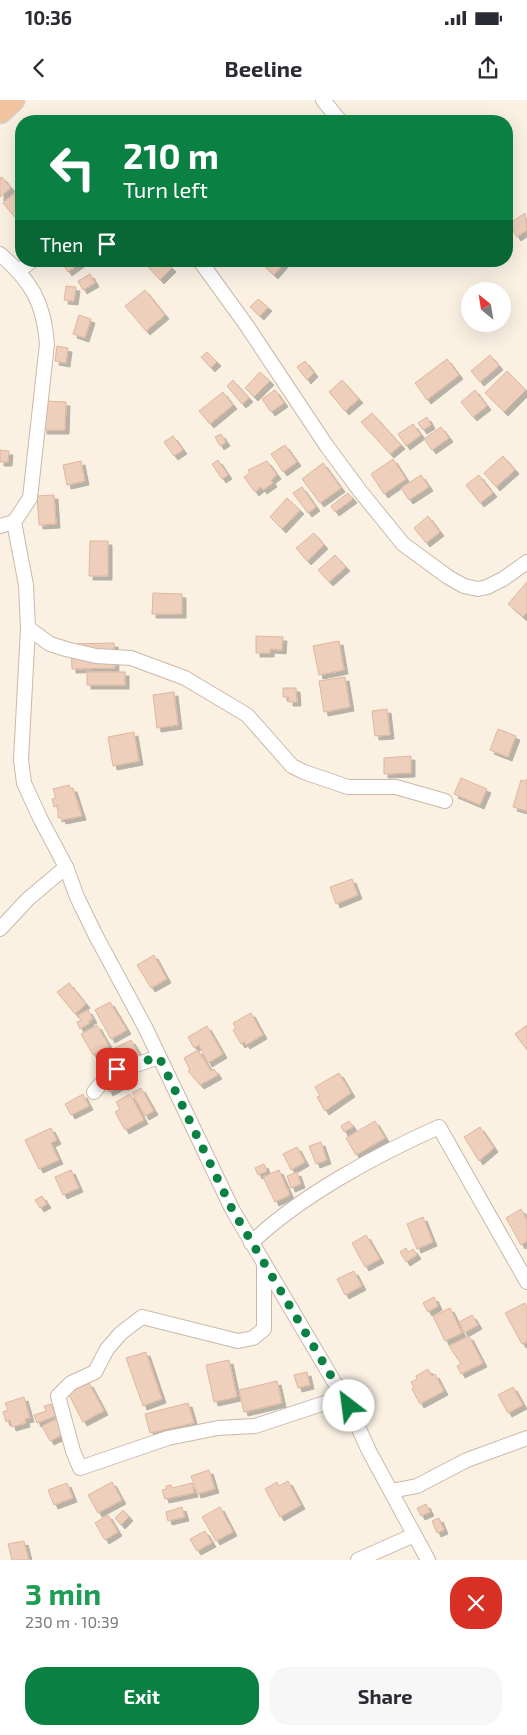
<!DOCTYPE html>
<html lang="en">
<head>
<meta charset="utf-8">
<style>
	:root { --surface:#fff; --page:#f7f7f7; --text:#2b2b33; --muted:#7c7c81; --accent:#0b8043 }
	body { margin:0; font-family:"Exo 2",sans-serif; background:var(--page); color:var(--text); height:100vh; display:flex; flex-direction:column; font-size:19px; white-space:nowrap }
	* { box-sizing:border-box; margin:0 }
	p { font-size:16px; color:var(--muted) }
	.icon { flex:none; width:28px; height:28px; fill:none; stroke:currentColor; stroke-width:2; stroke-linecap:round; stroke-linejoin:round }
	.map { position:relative; height:1460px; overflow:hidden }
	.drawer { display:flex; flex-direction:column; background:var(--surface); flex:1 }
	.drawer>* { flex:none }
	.hud { position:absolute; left:15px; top:15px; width:498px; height:152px; border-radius:20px; box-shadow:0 5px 20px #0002; background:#0b8043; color:#fff; overflow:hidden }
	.needle { width:32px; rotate:330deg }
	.controls { position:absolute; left:461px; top:182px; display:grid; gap:10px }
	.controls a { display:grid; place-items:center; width:50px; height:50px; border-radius:50%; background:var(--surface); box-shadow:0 5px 20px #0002; font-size:25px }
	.pin { position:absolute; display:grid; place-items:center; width:42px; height:42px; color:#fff; margin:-21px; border-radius:10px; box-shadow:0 2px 8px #0006 }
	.me { position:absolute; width:55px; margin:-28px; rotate:330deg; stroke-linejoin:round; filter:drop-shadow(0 0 4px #0008) }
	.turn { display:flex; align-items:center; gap:18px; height:105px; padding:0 25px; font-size:22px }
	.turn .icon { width:65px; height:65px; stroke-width:2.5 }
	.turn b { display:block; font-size:35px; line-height:42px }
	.then { display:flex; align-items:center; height:48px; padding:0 25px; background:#0003; gap:10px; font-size:19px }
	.round { display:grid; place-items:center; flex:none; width:52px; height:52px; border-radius:20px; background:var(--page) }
	.headline { display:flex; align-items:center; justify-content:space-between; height:85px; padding:0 25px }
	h1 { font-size:30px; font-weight:700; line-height:38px; color:#1e9e55 }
	.primary-button { display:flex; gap:10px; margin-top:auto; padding:10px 25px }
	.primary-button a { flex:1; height:58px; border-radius:20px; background:var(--accent); color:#fff; font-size:20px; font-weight:700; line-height:58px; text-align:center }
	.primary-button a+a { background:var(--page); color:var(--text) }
	.status { display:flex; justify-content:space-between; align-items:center; height:35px; padding:0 25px; background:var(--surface); direction:ltr }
	.status svg { height:14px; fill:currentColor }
	header { display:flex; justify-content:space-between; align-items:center; height:65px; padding:0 25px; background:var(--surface); font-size:22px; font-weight:700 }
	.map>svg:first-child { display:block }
</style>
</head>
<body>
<div class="status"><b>10:36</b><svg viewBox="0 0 49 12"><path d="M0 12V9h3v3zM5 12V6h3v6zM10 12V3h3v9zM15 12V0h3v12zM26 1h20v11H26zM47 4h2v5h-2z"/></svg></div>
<header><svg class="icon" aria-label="back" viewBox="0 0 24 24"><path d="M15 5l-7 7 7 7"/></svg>Beeline<svg class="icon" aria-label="share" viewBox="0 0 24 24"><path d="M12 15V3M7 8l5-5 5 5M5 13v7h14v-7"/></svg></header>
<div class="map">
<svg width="527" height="1460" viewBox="0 0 527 1460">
	<defs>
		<filter id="shadow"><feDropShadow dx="4" dy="4" stdDeviation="0" flood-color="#0004"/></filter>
	</defs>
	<rect width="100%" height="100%" fill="#faf1e3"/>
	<!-- building -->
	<g fill="#eecfbc" stroke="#dfb69e" filter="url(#shadow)">
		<polygon points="2,77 11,88 0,97 0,78"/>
		<polygon points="16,92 21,98 21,119 18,121 3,103"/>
		<polygon points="525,113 527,130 517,137 509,124"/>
		<polygon points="61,161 83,161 68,172"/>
		<polygon points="143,161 165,161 172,168 160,180"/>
		<polygon points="263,161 286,161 274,175 261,163"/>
		<polygon points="90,174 95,183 83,190 78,181"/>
		<polygon points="66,186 76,187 74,201 64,200"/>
		<polygon points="145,190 165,215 146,231 125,206"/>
		<polygon points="258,199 268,207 260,216 250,207"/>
		<polygon points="79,215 91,219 85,238 73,234"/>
		<polygon points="57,246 68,248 66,263 55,261"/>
		<polygon points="207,252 217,262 211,268 201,257"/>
		<polygon points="490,255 499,266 480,282 471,271"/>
		<polygon points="447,259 459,275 427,300 415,283"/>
		<polygon points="305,261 314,273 307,280 297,267"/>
		<polygon points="507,271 526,290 504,312 485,293"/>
		<polygon points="260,272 270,281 254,297 245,288"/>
		<polygon points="233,280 249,298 242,304 227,286"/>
		<polygon points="342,280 359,299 345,311 329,292"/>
		<polygon points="275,290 284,303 271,312 262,299"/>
		<polygon points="475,290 487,306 473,317 461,302"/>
		<polygon points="223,292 233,305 210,324 199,311"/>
		<polygon points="44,301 66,302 65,330 43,330"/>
		<polygon points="372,313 401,345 390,354 361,322"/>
		<polygon points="427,317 431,325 423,330 418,323"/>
		<polygon points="413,324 421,335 406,346 398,334"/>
		<polygon points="441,327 449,338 432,350 424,339"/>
		<polygon points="221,334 226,342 220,346 215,337"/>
		<polygon points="173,336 183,350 174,356 164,342"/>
		<polygon points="285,345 297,362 283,372 271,354"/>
		<polygon points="0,350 9,351 8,362 0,362"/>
		<polygon points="503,356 515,370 496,387 484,373"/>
		<polygon points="393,359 406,379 384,394 371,374"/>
		<polygon points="218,360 228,375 222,379 212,364"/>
		<polygon points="81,361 85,381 67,385 63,365"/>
		<polygon points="267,361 277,375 271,380 273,383 263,390 261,387 255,392 244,377 250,373 248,370"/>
		<polygon points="323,363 341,388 320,403 302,379"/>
		<polygon points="421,375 429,387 409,400 401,388"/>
		<polygon points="479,375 493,393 480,403 466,385"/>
		<polygon points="302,387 316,407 308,413 293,393"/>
		<polygon points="348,393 353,399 335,412 331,406"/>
		<polygon points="54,395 56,424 39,425 37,396"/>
		<polygon points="287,398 300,410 282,429 270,417"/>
		<polygon points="428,416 440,432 426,443 414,428"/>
		<polygon points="314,433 324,445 307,461 296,448"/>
		<polygon points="90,441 108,441 108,476 89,476"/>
		<polygon points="335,455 346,467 329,482 318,470"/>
		<polygon points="527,482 527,513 523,517 508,504"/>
		<polygon points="153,493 182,494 182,514 152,514"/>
		<polygon points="256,536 283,537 282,550 270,549 270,553 256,553"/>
		<polygon points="339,541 344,570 319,575 313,546"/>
		<polygon points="114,543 115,568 72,569 71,544"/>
		<rect x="87" y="572" width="38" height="13"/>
		<polygon points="345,577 350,607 324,612 319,581"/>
		<polygon points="283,588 296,588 297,602 289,602 289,597 283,597"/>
		<polygon points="174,592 178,625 157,628 153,595"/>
		<polygon points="387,609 390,635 375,636 372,611"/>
		<polygon points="498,629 516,636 508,657 490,650"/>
		<polygon points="134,632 139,661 113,666 108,637"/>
		<polygon points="411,656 411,673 384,674 384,658"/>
		<polygon points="461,678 487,689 480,705 454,694"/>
		<polygon points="527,679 527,711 513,707 521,680 526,681"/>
		<polygon points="69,685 70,688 73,688 82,716 62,720 61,717 58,718 58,705 54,707 52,699 56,698 53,689"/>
		<polygon points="352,779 358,795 336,804 330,787"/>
		<polygon points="154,855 167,879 151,888 137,865"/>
		<polygon points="69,883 86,904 75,914 57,892"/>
		<polygon points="110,902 127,930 111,939 95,910"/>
		<polygon points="88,910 93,919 89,921 90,923 80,929 77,922 81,920 78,915"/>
		<polygon points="251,913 263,935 246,945 244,942 241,944 233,930 236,928 233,923"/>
		<polygon points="97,925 109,946 93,955 81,934"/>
		<polygon points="527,925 527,950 515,934"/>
		<polygon points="207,926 223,954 208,963 199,945 194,948 188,937"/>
		<polygon points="131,940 140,956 122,966 113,949"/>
		<polygon points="198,950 211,971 214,969 218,975 200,985 188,971 190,970 184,958"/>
		<polygon points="339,973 351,993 325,1011 317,997 320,996 315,987"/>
		<polygon points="116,977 121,985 109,992 105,984"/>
		<polygon points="141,988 154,1011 145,1016 132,993"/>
		<polygon points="83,994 89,1006 71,1015 65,1004"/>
		<polygon points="130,994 144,1020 125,1030 115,1012 120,1009 116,1002"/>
		<polygon points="349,1021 353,1027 344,1032 341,1026"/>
		<polygon points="375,1021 385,1038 356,1055 346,1038"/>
		<polygon points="480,1027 494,1048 479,1061 464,1037"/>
		<polygon points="51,1028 57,1040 51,1043 59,1060 39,1069 25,1040"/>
		<polygon points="321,1042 327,1060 316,1064 309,1046"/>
		<polygon points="297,1047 305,1062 291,1070 283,1054"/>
		<polygon points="264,1064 267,1071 258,1075 255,1068"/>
		<polygon points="71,1070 79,1088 63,1095 55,1077"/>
		<polygon points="279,1070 290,1095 275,1102 263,1077"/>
		<polygon points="297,1072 301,1084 291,1088 287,1076"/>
		<polygon points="42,1096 47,1104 40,1108 35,1100"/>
		<polygon points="521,1109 527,1120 527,1141 521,1145 506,1118"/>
		<polygon points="423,1117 433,1142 417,1149 407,1124"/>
		<polygon points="366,1135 380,1159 365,1167 352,1143"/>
		<polygon points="406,1148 408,1152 413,1149 417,1155 406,1162 400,1152"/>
		<polygon points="354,1171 362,1186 345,1195 337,1179"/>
		<polygon points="434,1197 438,1206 428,1212 423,1203"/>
		<polygon points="525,1203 527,1207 527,1242 522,1244 505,1213"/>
		<polygon points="450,1208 462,1233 445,1241 433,1216"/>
		<polygon points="472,1215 478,1225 464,1233 459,1222"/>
		<polygon points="469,1236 483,1263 461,1274 457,1266 461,1264 449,1246"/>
		<polygon points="146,1252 162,1299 143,1306 126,1258"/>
		<polygon points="229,1260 237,1297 214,1302 206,1265"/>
		<polygon points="428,1269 432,1276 435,1274 444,1291 420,1304 412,1289 414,1288 411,1282 417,1279 416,1276"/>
		<polygon points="307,1272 310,1285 298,1288 294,1275"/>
		<polygon points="277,1281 282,1303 244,1312 239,1290"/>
		<polygon points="89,1283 104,1311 83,1322 68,1293"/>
		<polygon points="513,1287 523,1305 508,1313 498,1295"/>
		<polygon points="24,1297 30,1318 25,1319 26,1323 12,1327 10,1320 6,1322 3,1312 8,1310 5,1303"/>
		<polygon points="188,1303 194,1323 150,1333 145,1314"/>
		<polygon points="51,1304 56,1316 37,1323 34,1315 46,1311 44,1306"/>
		<polygon points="58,1318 65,1334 50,1341 42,1326"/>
		<polygon points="209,1370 215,1389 197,1394 191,1376"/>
		<polygon points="288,1381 301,1405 280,1417 265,1389 277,1382 279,1386"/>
		<polygon points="112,1382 122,1400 98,1413 88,1395"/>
		<polygon points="67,1383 73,1398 54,1405 48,1390"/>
		<polygon points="192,1383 194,1393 165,1399 162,1390 166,1389 166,1386 171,1385 172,1388"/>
		<polygon points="426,1404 430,1412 421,1416 417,1408"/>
		<polygon points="182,1407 185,1417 168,1421 166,1412"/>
		<polygon points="220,1407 233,1432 216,1441 202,1417"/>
		<polygon points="123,1410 129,1417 121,1425 115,1418"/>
		<polygon points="108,1415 118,1432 105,1440 95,1423"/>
		<polygon points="439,1418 444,1430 437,1433 432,1421"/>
		<polygon points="205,1431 212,1443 197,1451 190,1439"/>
		<polygon points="24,1441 29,1460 12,1460 8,1444"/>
	</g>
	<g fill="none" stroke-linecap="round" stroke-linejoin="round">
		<!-- minor casing -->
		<g stroke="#cab8aa" stroke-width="16">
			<g id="minor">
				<polyline points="323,0 340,21"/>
				<path d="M0,154C31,181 44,202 47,244L30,398L14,422L26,485L28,528L21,660L24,683L40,718L66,767L77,797L96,836L145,927L232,1109L349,1307L369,1351L428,1460"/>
				<polyline points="200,161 247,226 326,345 360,391 403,444 448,477 464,486 478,489 487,487 503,479 527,462"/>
				<polyline points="19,171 31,161"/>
				<polyline points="0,426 14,422"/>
				<polyline points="28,528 50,544 66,549 96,556 131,558 185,578 247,615 292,666 304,672 348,687 396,687 445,701"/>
				<polyline points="0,829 28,799 66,767"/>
				<polyline points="94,992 109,974 159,957"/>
				<path d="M251,1143C300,1096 378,1054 439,1027L527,1182"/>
				<polyline points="264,1165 264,1229 253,1238 238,1241 142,1217 121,1233 107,1249 95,1272 71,1283 58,1296 73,1351 80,1368 168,1338 218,1328 255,1326 343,1297"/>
				<polyline points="391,1391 417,1386 467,1360 527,1338"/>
				<polyline points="358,1460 414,1435"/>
			</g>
		</g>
		<!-- trunk casing -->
		<g stroke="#d7d0cd" stroke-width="25">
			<polyline id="trunk" points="0,12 13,0"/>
		</g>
		<!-- minor -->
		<use href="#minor" stroke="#fff" stroke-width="14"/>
		<!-- trunk -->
		<use href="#trunk" stroke="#f2c39e" stroke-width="22"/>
	</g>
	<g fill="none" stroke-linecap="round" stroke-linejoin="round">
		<!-- route -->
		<polyline stroke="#0b8043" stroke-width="9" stroke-dasharray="0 16.2" points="117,969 159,957 232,1109 349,1306"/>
	</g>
</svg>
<div class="controls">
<a><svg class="needle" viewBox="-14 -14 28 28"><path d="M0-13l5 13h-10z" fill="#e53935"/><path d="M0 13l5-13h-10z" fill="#7c7c81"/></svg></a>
</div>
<div class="pin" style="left:117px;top:969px;background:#d93025"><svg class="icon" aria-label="arrive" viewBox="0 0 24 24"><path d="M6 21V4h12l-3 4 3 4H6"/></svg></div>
<svg class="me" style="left:349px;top:1306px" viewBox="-20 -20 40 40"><circle r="19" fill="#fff"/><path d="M0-13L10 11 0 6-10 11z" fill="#0b8043"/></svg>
<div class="hud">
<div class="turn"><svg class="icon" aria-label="left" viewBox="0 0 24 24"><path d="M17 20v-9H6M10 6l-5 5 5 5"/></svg><div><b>210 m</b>Turn left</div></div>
<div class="then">Then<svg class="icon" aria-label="arrive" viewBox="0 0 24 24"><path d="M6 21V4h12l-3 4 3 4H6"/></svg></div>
</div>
</div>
<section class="drawer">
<div class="headline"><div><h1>3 min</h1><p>230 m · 10:39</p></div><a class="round" style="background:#d93025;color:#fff"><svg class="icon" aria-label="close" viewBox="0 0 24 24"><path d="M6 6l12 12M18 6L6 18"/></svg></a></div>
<div class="primary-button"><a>Exit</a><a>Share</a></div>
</section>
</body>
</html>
